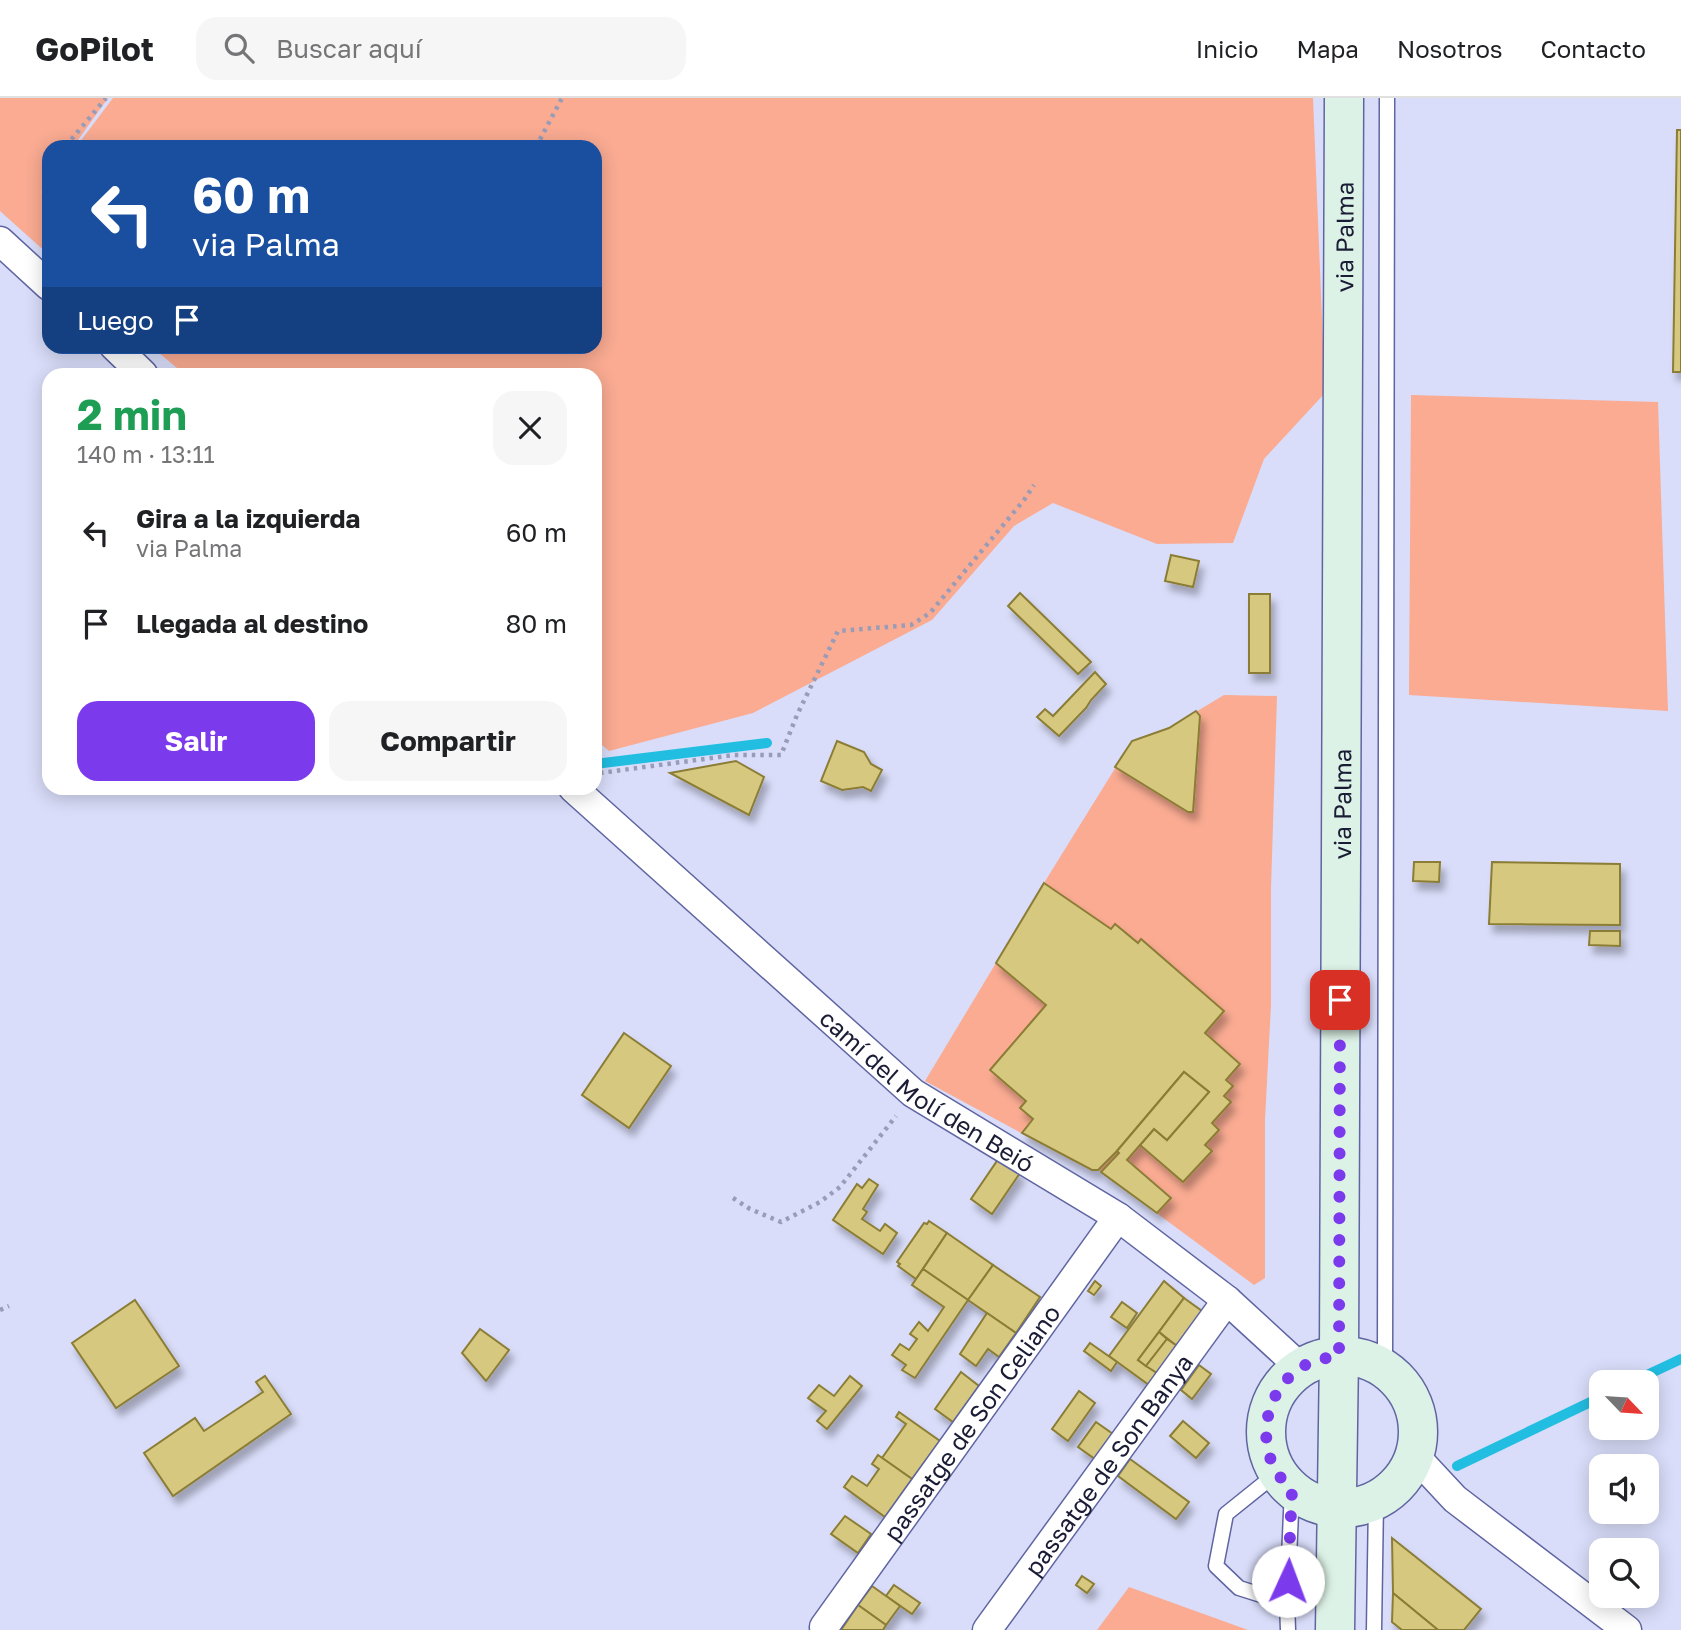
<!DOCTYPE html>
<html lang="es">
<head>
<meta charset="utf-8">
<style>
	:root { --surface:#fff; --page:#f6f6f6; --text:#202124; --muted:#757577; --line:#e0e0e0; --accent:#7c3aed }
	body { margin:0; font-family:"Golos Text",sans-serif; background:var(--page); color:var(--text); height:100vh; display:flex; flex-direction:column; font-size:26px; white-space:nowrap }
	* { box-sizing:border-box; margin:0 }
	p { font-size:23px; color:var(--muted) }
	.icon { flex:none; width:38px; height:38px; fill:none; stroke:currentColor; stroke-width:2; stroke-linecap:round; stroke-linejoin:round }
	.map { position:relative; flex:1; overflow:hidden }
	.sheet { position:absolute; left:42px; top:270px; width:560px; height:427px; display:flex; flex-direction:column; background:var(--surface); border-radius:21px; box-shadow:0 4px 18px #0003 }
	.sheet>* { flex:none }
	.guide { position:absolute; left:42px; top:42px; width:560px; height:214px; border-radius:21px; box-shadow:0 4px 18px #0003; background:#1a4fa0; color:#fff; overflow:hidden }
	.needle { width:46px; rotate:115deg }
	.controls { position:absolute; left:1589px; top:1272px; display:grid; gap:14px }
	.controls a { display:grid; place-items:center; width:70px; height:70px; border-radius:14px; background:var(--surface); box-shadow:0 4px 18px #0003; font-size:35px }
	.pin { position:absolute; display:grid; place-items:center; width:60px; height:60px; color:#fff; margin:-30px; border-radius:14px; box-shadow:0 4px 10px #0006 }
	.me { position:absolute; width:77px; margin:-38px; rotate:2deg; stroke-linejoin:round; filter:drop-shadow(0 0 5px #0008) }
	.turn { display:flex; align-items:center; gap:24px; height:147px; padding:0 35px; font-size:32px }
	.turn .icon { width:91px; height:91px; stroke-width:2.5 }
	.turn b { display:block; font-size:49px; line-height:60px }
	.then { display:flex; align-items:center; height:66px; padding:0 35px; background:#0003; gap:14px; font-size:26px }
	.round { display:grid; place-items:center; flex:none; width:74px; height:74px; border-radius:21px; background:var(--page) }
	.head { display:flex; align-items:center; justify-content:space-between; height:119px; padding:0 35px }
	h1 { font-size:42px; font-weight:700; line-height:52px; color:#1e9e55 }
	.button { display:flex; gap:14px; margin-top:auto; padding:14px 35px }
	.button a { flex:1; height:80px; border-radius:21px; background:var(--accent); color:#fff; font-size:28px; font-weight:700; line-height:80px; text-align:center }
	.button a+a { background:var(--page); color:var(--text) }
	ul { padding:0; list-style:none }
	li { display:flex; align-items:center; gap:21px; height:91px; padding:0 35px }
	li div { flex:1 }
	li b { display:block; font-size:26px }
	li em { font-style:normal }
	header { display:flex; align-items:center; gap:42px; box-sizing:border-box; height:98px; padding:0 35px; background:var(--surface); border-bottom:2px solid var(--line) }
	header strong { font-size:33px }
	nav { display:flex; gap:38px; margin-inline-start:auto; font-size:24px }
	.search { width:490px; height:63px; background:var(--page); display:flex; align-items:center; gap:18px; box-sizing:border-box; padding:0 24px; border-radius:21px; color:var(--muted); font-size:26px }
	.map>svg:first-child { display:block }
</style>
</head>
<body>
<header>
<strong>GoPilot</strong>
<div class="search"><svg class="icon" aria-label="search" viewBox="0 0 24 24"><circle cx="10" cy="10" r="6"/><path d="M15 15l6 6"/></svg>Buscar aquí</div>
<nav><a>Inicio</a><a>Mapa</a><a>Nosotros</a><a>Contacto</a></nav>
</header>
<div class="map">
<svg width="1681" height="1532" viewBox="0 0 1681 1532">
	<defs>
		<filter id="shadow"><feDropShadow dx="4.5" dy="8" stdDeviation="3.5" flood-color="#0004"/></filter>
	</defs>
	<rect width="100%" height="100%" fill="#d9ddf9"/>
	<!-- green -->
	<g fill="#faab92">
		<polygon points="0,0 108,0 73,49 49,49 49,83 39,97 49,85 49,157 0,113"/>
		<polygon points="113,0 1313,0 1325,295 1264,361 1233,445 1157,446 1053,405 1014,428 932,522 753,615 609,653 595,641 595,276 184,276 152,249 595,248 595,49 76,49"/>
		<polygon points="1411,297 1658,304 1668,613 1409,597"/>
		<polygon points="1224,597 1277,598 1271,791 1271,907 1265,1022 1265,1180 1254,1187 1101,1074 1098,1072 1092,1072 1073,1063 925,983 1044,785 1132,643 1169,630"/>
		<polygon points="1129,1489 1248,1532 1097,1532"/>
	</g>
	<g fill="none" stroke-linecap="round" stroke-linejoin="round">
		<!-- stream -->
		<g stroke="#22bee2" stroke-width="10">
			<polyline points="595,666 767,645"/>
			<polyline points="1632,1284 1681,1261"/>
			<polyline points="1457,1368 1601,1299"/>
		</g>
	</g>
	<!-- building -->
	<g fill="#d6c87f" stroke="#8b7d35" stroke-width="2" filter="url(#shadow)">
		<polygon points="1677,32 1681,32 1681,274 1673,274"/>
		<polygon points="1171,457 1199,463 1193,489 1165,483"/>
		<polygon points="1020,495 1091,564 1078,576 1008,508"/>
		<rect x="1249" y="496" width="21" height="79"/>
		<polygon points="1095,574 1106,586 1091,602 1086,610 1059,638 1037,619 1045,611 1053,618"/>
		<polygon points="1196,613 1200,618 1193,714 1188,714 1115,669 1132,643 1169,630"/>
		<polygon points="837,643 864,654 871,666 882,672 871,693 863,689 842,692 821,683"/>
		<polygon points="736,663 764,679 749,717 670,675"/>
		<polygon points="1414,764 1440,764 1439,784 1413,783"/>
		<polygon points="1492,764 1620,766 1620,827 1489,826"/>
		<polygon points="1044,785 1111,831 1115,826 1138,845 1141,841 1224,913 1205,935 1240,966 1226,982 1233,988 1224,998 1231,1004 1212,1025 1219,1032 1205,1047 1212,1053 1183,1084 1140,1047 1154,1031 1167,1042 1209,994 1184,974 1117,1053 1098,1072 1092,1072 1022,1035 1033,1021 1020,1010 1026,1003 990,972 1046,907 996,865"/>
		<polygon points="1590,833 1620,833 1620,848 1589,847"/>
		<polygon points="624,935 671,968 629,1030 582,997"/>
		<polygon points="1184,974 1209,994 1167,1042 1154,1031 1127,1062 1171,1100 1157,1115 1101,1074 1119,1055 1117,1053"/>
		<polygon points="999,1060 1020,1075 992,1116 971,1101"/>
		<polygon points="869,1081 878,1087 863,1111 867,1114 862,1121 880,1133 885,1126 897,1135 883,1156 833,1122 857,1086 862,1090"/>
		<polygon points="929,1123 947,1135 916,1181 898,1168 900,1166 897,1164 924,1125 927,1126"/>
		<polygon points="947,1135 993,1167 968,1202 923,1171"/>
		<polygon points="993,1167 1040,1199 1016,1235 968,1202"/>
		<polygon points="923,1171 968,1202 915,1280 902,1272 906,1267 892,1257 900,1246 909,1252 917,1241 910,1236 919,1224 928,1233 944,1209 912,1187"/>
		<polygon points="1095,1183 1101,1188 1094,1197 1088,1193"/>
		<polygon points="1164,1183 1184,1200 1138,1262 1157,1275 1149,1287 1109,1258"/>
		<polygon points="1184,1200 1202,1213 1177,1248 1159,1234"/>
		<polygon points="135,1202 179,1268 116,1310 72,1245"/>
		<polygon points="1122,1204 1137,1215 1127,1230 1111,1219"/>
		<polygon points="987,1215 1016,1235 999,1259 988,1251 976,1268 960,1256"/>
		<polygon points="480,1231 509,1252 486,1283 462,1255"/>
		<polygon points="1159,1234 1167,1241 1146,1268 1138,1262"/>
		<polygon points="1167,1241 1177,1248 1157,1275 1146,1268"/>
		<polygon points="1090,1245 1117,1264 1111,1273 1084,1253"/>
		<polygon points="1199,1267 1211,1276 1192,1301 1181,1292"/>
		<polygon points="961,1274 979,1288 953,1324 935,1311"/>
		<polygon points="265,1278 291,1316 173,1398 144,1355 195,1320 204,1333 263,1294 256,1284"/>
		<polygon points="850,1278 862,1288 827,1331 817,1323 826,1313 808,1300 819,1287 834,1298"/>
		<polygon points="1079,1293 1095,1305 1068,1343 1052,1331"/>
		<polygon points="899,1314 940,1343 912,1381 882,1360 906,1326 896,1319"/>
		<polygon points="1183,1323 1209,1345 1196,1360 1170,1338"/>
		<polygon points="1096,1324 1113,1336 1095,1361 1078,1349"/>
		<polygon points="878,1357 912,1381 885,1419 844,1389 852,1378 867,1388 879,1371 872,1366"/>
		<polygon points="1130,1361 1189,1404 1176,1421 1118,1378"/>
		<polygon points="845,1418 871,1436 858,1455 831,1436"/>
		<polygon points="1392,1440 1481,1511 1464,1532 1438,1532 1393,1495"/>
		<polygon points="1082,1478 1094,1486 1087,1495 1076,1487"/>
		<polygon points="894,1487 920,1505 912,1516 886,1498"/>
		<polygon points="872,1488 900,1508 886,1527 858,1507"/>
		<polygon points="1393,1495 1438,1532 1402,1532 1392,1524"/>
		<polygon points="858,1507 886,1527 883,1532 841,1532"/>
	</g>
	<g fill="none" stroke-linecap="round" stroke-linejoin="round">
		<!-- lane casing -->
		<g stroke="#5f65a1" stroke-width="17">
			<g id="lane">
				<polyline points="1385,1271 1387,0"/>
				<polyline points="1277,1375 1226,1416 1216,1468 1239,1490 1287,1505"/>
				<polyline points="1288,1532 1287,1505 1292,1392"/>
				<polyline points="1374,1532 1376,1403"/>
			</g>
		</g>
		<!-- street casing -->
		<g stroke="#5f65a1" stroke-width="31">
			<g id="street">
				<polyline points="0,143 49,188"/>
				<polyline points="114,248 143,276"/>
				<path id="s1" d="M573,690L913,995L1118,1119L1227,1202L1301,1270"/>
				<polyline points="1415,1358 1455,1401 1627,1532"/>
				<path id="s2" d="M824,1529L1118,1119"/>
				<path id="s3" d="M987,1532L1227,1202"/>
			</g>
		</g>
		<!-- secondary casing -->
		<g stroke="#5f65a1" stroke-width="41">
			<g id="secondary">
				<circle cx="1342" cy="1334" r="76"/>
				<path id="s4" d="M1335,1532L1339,1258L1344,0"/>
			</g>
		</g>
		<!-- path -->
		<g stroke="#999cb7" stroke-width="4.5" stroke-dasharray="3.5 5" stroke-linecap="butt">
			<polyline points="68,49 70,43 106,0"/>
			<polyline points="536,49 562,0"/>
			<polyline points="600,675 734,657 781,657 797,617 838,533 911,527 930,515 1024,402 1034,387"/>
			<polyline points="733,1100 750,1111 781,1124 820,1104 840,1089 896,1018"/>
			<polyline points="0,1212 9,1208"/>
		</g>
		<!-- lane -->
		<use href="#lane" stroke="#fff" stroke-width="14"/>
		<!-- street -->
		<use href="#street" stroke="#fff" stroke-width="28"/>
		<!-- secondary -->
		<use href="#secondary" stroke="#ddf2e6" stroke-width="38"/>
	</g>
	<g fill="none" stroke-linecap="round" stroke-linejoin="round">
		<!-- route -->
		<path stroke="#7c3aed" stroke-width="12" stroke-dasharray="0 21.6" d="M1288,1483L1292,1392C1287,1387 1282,1382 1278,1376C1255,1341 1267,1290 1302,1269C1313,1262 1326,1260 1339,1258L1340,902"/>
	</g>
	<g text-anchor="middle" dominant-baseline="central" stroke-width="7" stroke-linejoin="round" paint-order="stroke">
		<!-- street labels -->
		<g font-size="24" fill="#1a1c35" stroke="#e9ebf9">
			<text stroke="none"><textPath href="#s4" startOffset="1393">via Palma</textPath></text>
			<text stroke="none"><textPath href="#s4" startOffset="826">via Palma</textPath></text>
			<text stroke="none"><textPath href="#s1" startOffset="467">camí del Molí den Beió</textPath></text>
			<text stroke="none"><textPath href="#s2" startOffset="252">passatge de Son Celiano</textPath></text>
			<text stroke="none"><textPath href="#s3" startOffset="205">passatge de Son Banya</textPath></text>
		</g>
	</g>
</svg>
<div class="controls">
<a><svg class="needle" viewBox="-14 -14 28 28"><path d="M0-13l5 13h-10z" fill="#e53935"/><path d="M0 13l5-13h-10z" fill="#757577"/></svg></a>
<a><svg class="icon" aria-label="sound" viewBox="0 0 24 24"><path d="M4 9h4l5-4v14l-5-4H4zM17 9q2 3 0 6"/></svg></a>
<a><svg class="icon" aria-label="search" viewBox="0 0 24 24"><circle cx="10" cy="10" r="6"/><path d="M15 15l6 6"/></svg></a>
</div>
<div class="pin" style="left:1340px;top:902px;background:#d93025"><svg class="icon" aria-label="arrive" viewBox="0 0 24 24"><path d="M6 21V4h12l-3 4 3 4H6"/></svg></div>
<svg class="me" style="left:1288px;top:1483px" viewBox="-20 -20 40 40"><circle r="19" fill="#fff"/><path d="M0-13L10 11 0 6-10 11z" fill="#7c3aed"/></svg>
<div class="guide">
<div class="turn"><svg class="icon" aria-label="left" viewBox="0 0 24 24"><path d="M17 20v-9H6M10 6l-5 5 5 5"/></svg><div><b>60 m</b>via Palma</div></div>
<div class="then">Luego<svg class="icon" aria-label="arrive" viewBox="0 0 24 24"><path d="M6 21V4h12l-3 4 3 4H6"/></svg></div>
</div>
<section class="sheet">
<div class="head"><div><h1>2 min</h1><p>140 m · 13:11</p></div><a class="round"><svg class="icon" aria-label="close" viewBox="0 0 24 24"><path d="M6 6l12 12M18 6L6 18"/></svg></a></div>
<ul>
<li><svg class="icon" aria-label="left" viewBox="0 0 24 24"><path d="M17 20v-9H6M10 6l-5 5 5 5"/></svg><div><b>Gira a la izquierda</b><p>via Palma</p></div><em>60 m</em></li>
<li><svg class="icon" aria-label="arrive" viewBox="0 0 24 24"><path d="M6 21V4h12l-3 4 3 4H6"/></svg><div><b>Llegada al destino</b></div><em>80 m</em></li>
</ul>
<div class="button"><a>Salir</a><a>Compartir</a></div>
</section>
</div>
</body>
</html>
